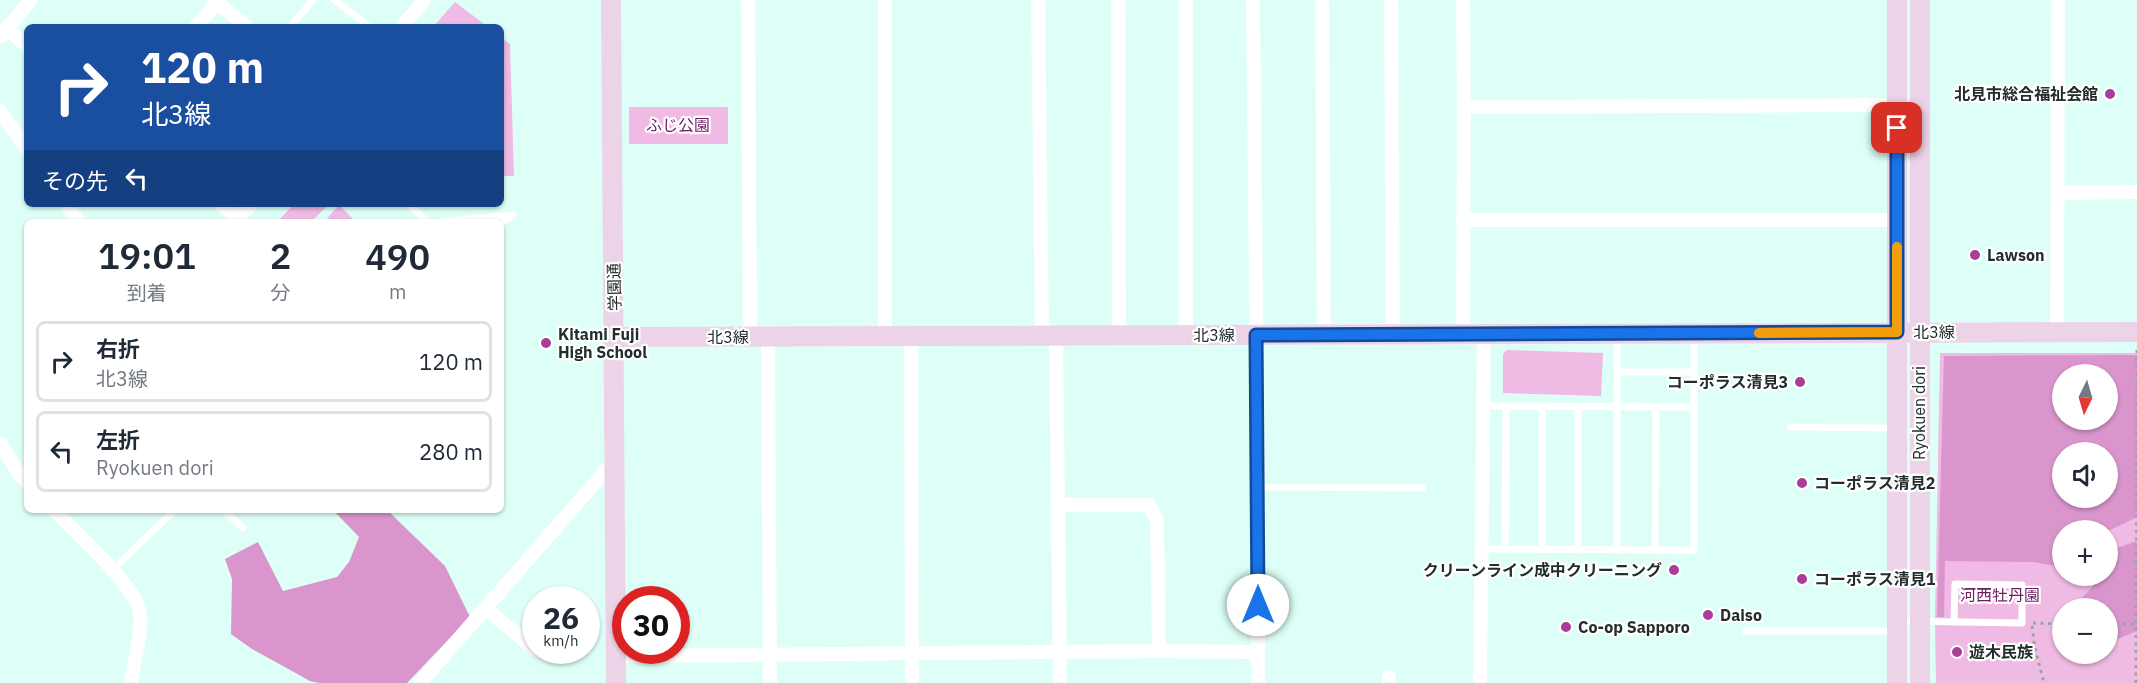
<!DOCTYPE html>
<html lang="ja">
<head>
<meta charset="utf-8">
<style>
	:root { --surface:#fff; --page:#f2f2f3; --text:#1f2937; --muted:#747a83; --line:#e0e1e3 }
	body { margin:0; font-family:"IBM Plex Sans","Noto Sans JP",sans-serif; background:var(--page); color:var(--text); height:100vh; display:flex; flex-direction:column; font-size:22px; white-space:nowrap }
	* { box-sizing:border-box; margin:0 }
	p { font-size:20px; color:var(--muted) }
	.icon { flex:none; width:33px; height:33px; fill:none; stroke:currentColor; stroke-width:2; stroke-linecap:round; stroke-linejoin:round }
	.map { position:relative; flex:1; overflow:hidden }
	.details { position:absolute; left:24px; top:219px; width:480px; height:294px; display:flex; flex-direction:column; background:var(--surface); border-radius:9px; box-shadow:0 2px 4px #0004 }
	.details>* { flex:none }
	.top-card { position:absolute; left:24px; top:24px; width:480px; height:183px; border-radius:9px; box-shadow:0 2px 4px #0004; background:#1a4fa0; color:#fff; overflow:hidden }
	.needle { width:39px; rotate:185deg }
	.fabs { position:absolute; left:2052px; top:364px; display:grid; gap:12px }
	.fabs a { display:grid; place-items:center; width:66px; height:66px; border-radius:50%; background:var(--surface); box-shadow:0 2px 4px #0004; font-size:30px }
	.speed { position:absolute; left:522px; top:586px; display:flex; gap:12px; font-size:30px; font-weight:700; text-align:center }
	.speed>* { display:grid; place-content:center; width:78px; height:78px; border-radius:50%; background:var(--surface); box-shadow:0 2px 4px #0004; line-height:1 }
	.speed small { font-size:15px; font-weight:400 }
	.speed .limit { border:9px solid #d22; background:#fff; color:#111 }
	.pin { position:absolute; display:grid; place-items:center; width:51px; height:51px; color:#fff; margin:-26px; border-radius:12px; box-shadow:0 3px 9px #0006 }
	.me { position:absolute; width:66px; margin:-33px; rotate:0deg; stroke-linejoin:round; filter:drop-shadow(0 0 4px #0008) }
	.turn { display:flex; align-items:center; gap:21px; height:126px; padding:0 18px; font-size:27px }
	.turn .icon { width:78px; height:78px; stroke-width:2.5 }
	.turn b { display:block; font-size:42px; line-height:51px }
	.then { display:flex; align-items:center; height:57px; padding:0 18px; background:#0003; gap:12px; font-size:22px }
	.eta { display:flex; justify-content:space-evenly; align-items:center; height:102px; text-align:center }
	.eta b { font-size:36px; font-weight:600; line-height:42px }
	ul { padding:0; list-style:none }
	li { display:flex; align-items:center; gap:18px; height:81px; margin:0 12px 9px; padding:0 6px; border:3px solid var(--line); border-radius:9px }
	li div { flex:1 }
	li b { display:block; font-size:22px }
	li em { font-style:normal }
	.map>svg:first-child { display:block }
</style>
</head>
<body>
<div class="map">
<svg width="2137" height="683" viewBox="0 0 2137 683">
	<rect width="100%" height="100%" fill="#defff7"/>
	<!-- green -->
	<g fill="#efbae3" fill-rule="evenodd">
		<polygon points="455,2 488,27 433,27"/>
		<polygon points="501,37 510,44 514,176 501,176"/>
		<rect x="629" y="107" width="99" height="37"/>
		<polygon points="294,204 329,204 311,222 277,222"/>
		<polygon points="339,205 356,222 324,222"/>
		<polygon points="1507,350 1603,353 1601,396 1503,393 1503,354"/>
		<path d="M1940,353H2137V683H1936L1935,622ZM2062,375H2108V420H2062ZM2062,453H2108V498H2062ZM2062,531H2108V576H2062ZM2062,609H2108V654H2062Z"/>
	</g>
	<!-- forest -->
	<g fill="#d995cc" fill-rule="evenodd">
		<path d="M2137,355V517L2108,531H2062V559L2055,566L2034,562L1945,561L1944,617H1937L1944,356ZM2062,375H2108V420H2062ZM2062,453H2108V498H2062Z"/>
		<polygon points="333,510 387,510 445,566 470,617 407,683 319,683 310,681 252,649 231,634 232,579 225,559 258,542 283,591 337,577 349,562 359,537"/>
		<polygon points="2137,541 2137,631 2113,641 2108,640 2108,609 2076,609 2075,605 2100,579 2100,576 2108,576 2108,551"/>
	</g>
	<g fill="none" stroke-linecap="round" stroke-linejoin="round">
		<!-- path -->
		<g stroke="#90a8a2" stroke-width="3" stroke-dasharray="3 4.5" stroke-linecap="butt">
			<polyline points="2033,623 2062,624"/>
			<polyline points="2108,624 2136,624"/>
			<polyline points="2032,626 2035,648 2044,683"/>
			<polyline points="2136,683 2137,350"/>
		</g>
		<!-- lane -->
		<g stroke="#fff" stroke-width="7">
			<polyline points="334,0 370,27"/>
			<polyline points="290,27 313,0"/>
			<polyline points="408,204 428,222"/>
			<polyline points="436,222 513,215 501,223"/>
			<polyline points="1617,372 1694,372"/>
			<polyline points="1483,406 1694,407"/>
			<polyline points="1791,427 1895,428"/>
			<polyline points="1258,487 1423,488"/>
			<polyline points="223,510 243,528"/>
			<polyline points="1482,549 1694,550 1694,336"/>
			<polyline points="1505,549 1506,407"/>
			<polyline points="1542,549 1542,407"/>
			<polyline points="1578,550 1578,407"/>
			<polyline points="1617,550 1617,336"/>
			<polyline points="1655,550 1656,407"/>
			<polyline points="112,570 175,510"/>
			<polyline points="1900,621 2022,623 2022,585 1955,584 1954,622"/>
			<polyline points="1745,631 1895,631"/>
		</g>
		<!-- street -->
		<g stroke="#fff" stroke-width="14">
			<polyline points="214,0 247,27"/>
			<polyline points="748,0 750,337"/>
			<polyline points="885,0 885,335"/>
			<polyline points="1038,0 1042,335"/>
			<polyline points="1118,0 1119,335"/>
			<polyline points="1186,0 1186,335"/>
			<polyline points="1253,0 1258,487 1258,683"/>
			<polyline points="1322,0 1324,334"/>
			<polyline points="1391,0 1393,334"/>
			<polyline points="1463,0 1464,107 1463,334"/>
			<polyline points="196,27 217,2"/>
			<polyline points="402,27 424,0"/>
			<polyline points="7,29 27,46"/>
			<polyline points="0,37 31,0"/>
			<polyline points="1464,107 1898,105"/>
			<polyline points="0,111 27,149"/>
			<polyline points="2058,193 2137,192"/>
			<polyline points="66,204 79,222"/>
			<polyline points="220,204 238,218"/>
			<polyline points="1463,220 1897,220"/>
			<polyline points="235,222 251,204"/>
			<polyline points="2057,332 2058,0"/>
			<polyline points="1056,335 1060,683"/>
			<polyline points="911,336 912,683"/>
			<polyline points="768,337 770,683"/>
			<polyline points="0,443 20,475 27,482"/>
			<polyline points="1058,505 1149,505 1157,520 1159,651"/>
			<path d="M54,510C74,531 133,584 139,609C144,628 133,663 131,683"/>
			<polyline points="485,608 536,650"/>
			<polyline points="616,656 1159,651 1258,652"/>
			<polyline points="1389,677 1389,683"/>
			<polyline points="420,683 614,461"/>
			<polyline points="1480,683 1484,334"/>
		</g>
		<!-- secondary -->
		<g stroke="#edd3e8" stroke-width="20">
			<polyline points="611,0 616,683"/>
			<polyline points="615,337 2137,332"/>
			<polyline points="1897,683 1897,0"/>
			<polyline points="1920,683 1920,0"/>
		</g>
	</g>
	<g fill="none" stroke-linecap="round" stroke-linejoin="round">
		<!-- route casing -->
		<g stroke="#114b97" stroke-width="15">
			<polyline id="route" points="1258,605 1256,335 1897,332 1897,128"/>
		</g>
		<!-- route -->
		<use href="#route" stroke="#1a73e8" stroke-width="10"/>
		<!-- slow -->
		<polyline stroke="#f59e0b" stroke-width="10" points="1759,333 1897,332 1897,247"/>
	</g>
	<!-- markers -->
	<g fill="#aa3c9a" stroke="#fff" stroke-width="2">
		<circle cx="2110" cy="94" r="6"/>
		<circle cx="1975" cy="255" r="6"/>
		<circle cx="546" cy="343" r="6"/>
		<circle cx="1800" cy="382" r="6"/>
		<circle cx="1802" cy="483" r="6"/>
		<circle cx="1674" cy="570" r="6"/>
		<circle cx="1802" cy="579" r="6"/>
		<circle cx="1708" cy="615" r="6"/>
		<circle cx="1566" cy="627" r="6"/>
		<circle cx="1957" cy="652" r="6"/>
	</g>
	<g text-anchor="middle" dominant-baseline="central" stroke-width="4.5" stroke-linejoin="round" paint-order="stroke">
		<!-- poi labels -->
		<g font-size="16" font-weight="bold" fill="#222e2c" stroke="#fff" text-anchor="start">
			<text x="2098" y="94" text-anchor="end">北見市総合福祉会館</text>
			<text x="1987" y="255">Lawson</text>
			<text x="558" y="334">Kitami Fuji<tspan x="558" dy="18">High School</tspan></text>
			<text x="1788" y="382" text-anchor="end">コーポラス清見3</text>
			<text x="1814" y="483">コーポラス清見2</text>
			<text x="1662" y="570" text-anchor="end">クリーンライン成中クリーニング</text>
			<text x="1814" y="579">コーポラス清見1</text>
			<text x="1720" y="615">Daiso</text>
			<text x="1578" y="627">Co-op Sapporo</text>
			<text x="1969" y="652">遊木民族</text>
		</g>
		<!-- park labels -->
		<g font-size="16" fill="#6c1d61" stroke="#fff">
			<text x="678" y="125">ふじ公園</text>
			<text x="2000" y="595">河西牡丹園</text>
		</g>
		<!-- street labels -->
		<g font-size="16" fill="#222e2c" stroke="#fff">
			<text transform="translate(614 287) rotate(-91)">学園通</text>
			<text x="1934" y="332">北3線</text>
			<text x="1214" y="335">北3線</text>
			<text x="728" y="337">北3線</text>
			<text transform="translate(1919 413) rotate(-90)">Ryokuen dori</text>
		</g>
	</g>
</svg>
<div class="fabs">
<a><svg class="needle" viewBox="-14 -14 28 28"><path d="M0-13l5 13h-10z" fill="#e53935"/><path d="M0 13l5-13h-10z" fill="#747a83"/></svg></a>
<a><svg class="icon" aria-label="sound" viewBox="0 0 24 24"><path d="M4 9h4l5-4v14l-5-4H4zM17 9q2 3 0 6"/></svg></a>
<a>+</a>
<a>−</a>
</div>
<div class="speed"><div>26<small>km/h</small></div><div class="limit">30</div></div>
<div class="pin" style="left:1897px;top:128px;background:#d93025"><svg class="icon" aria-label="arrive" viewBox="0 0 24 24"><path d="M6 21V4h12l-3 4 3 4H6"/></svg></div>
<svg class="me" style="left:1258px;top:605px" viewBox="-20 -20 40 40"><circle r="19" fill="#fff"/><path d="M0-13L10 11 0 6-10 11z" fill="#1a73e8"/></svg>
<div class="top-card">
<div class="turn"><svg class="icon" aria-label="right" viewBox="0 0 24 24"><path d="M7 20v-9h11M14 6l5 5-5 5"/></svg><div><b>120 m</b>北3線</div></div>
<div class="then">その先<svg class="icon" aria-label="left" viewBox="0 0 24 24"><path d="M17 20v-9H6M10 6l-5 5 5 5"/></svg></div>
</div>
<section class="details">
<div class="eta">
<div><b>19:01</b><p>到着</p></div>
<div><b>2</b><p>分</p></div>
<div><b>490</b><p>m</p></div>
</div>
<ul>
<li><svg class="icon" aria-label="right" viewBox="0 0 24 24"><path d="M7 20v-9h11M14 6l5 5-5 5"/></svg><div><b>右折</b><p>北3線</p></div><em>120 m</em></li>
<li><svg class="icon" aria-label="left" viewBox="0 0 24 24"><path d="M17 20v-9H6M10 6l-5 5 5 5"/></svg><div><b>左折</b><p>Ryokuen dori</p></div><em>280 m</em></li>
</ul>
</section>
</div>
</body>
</html>
